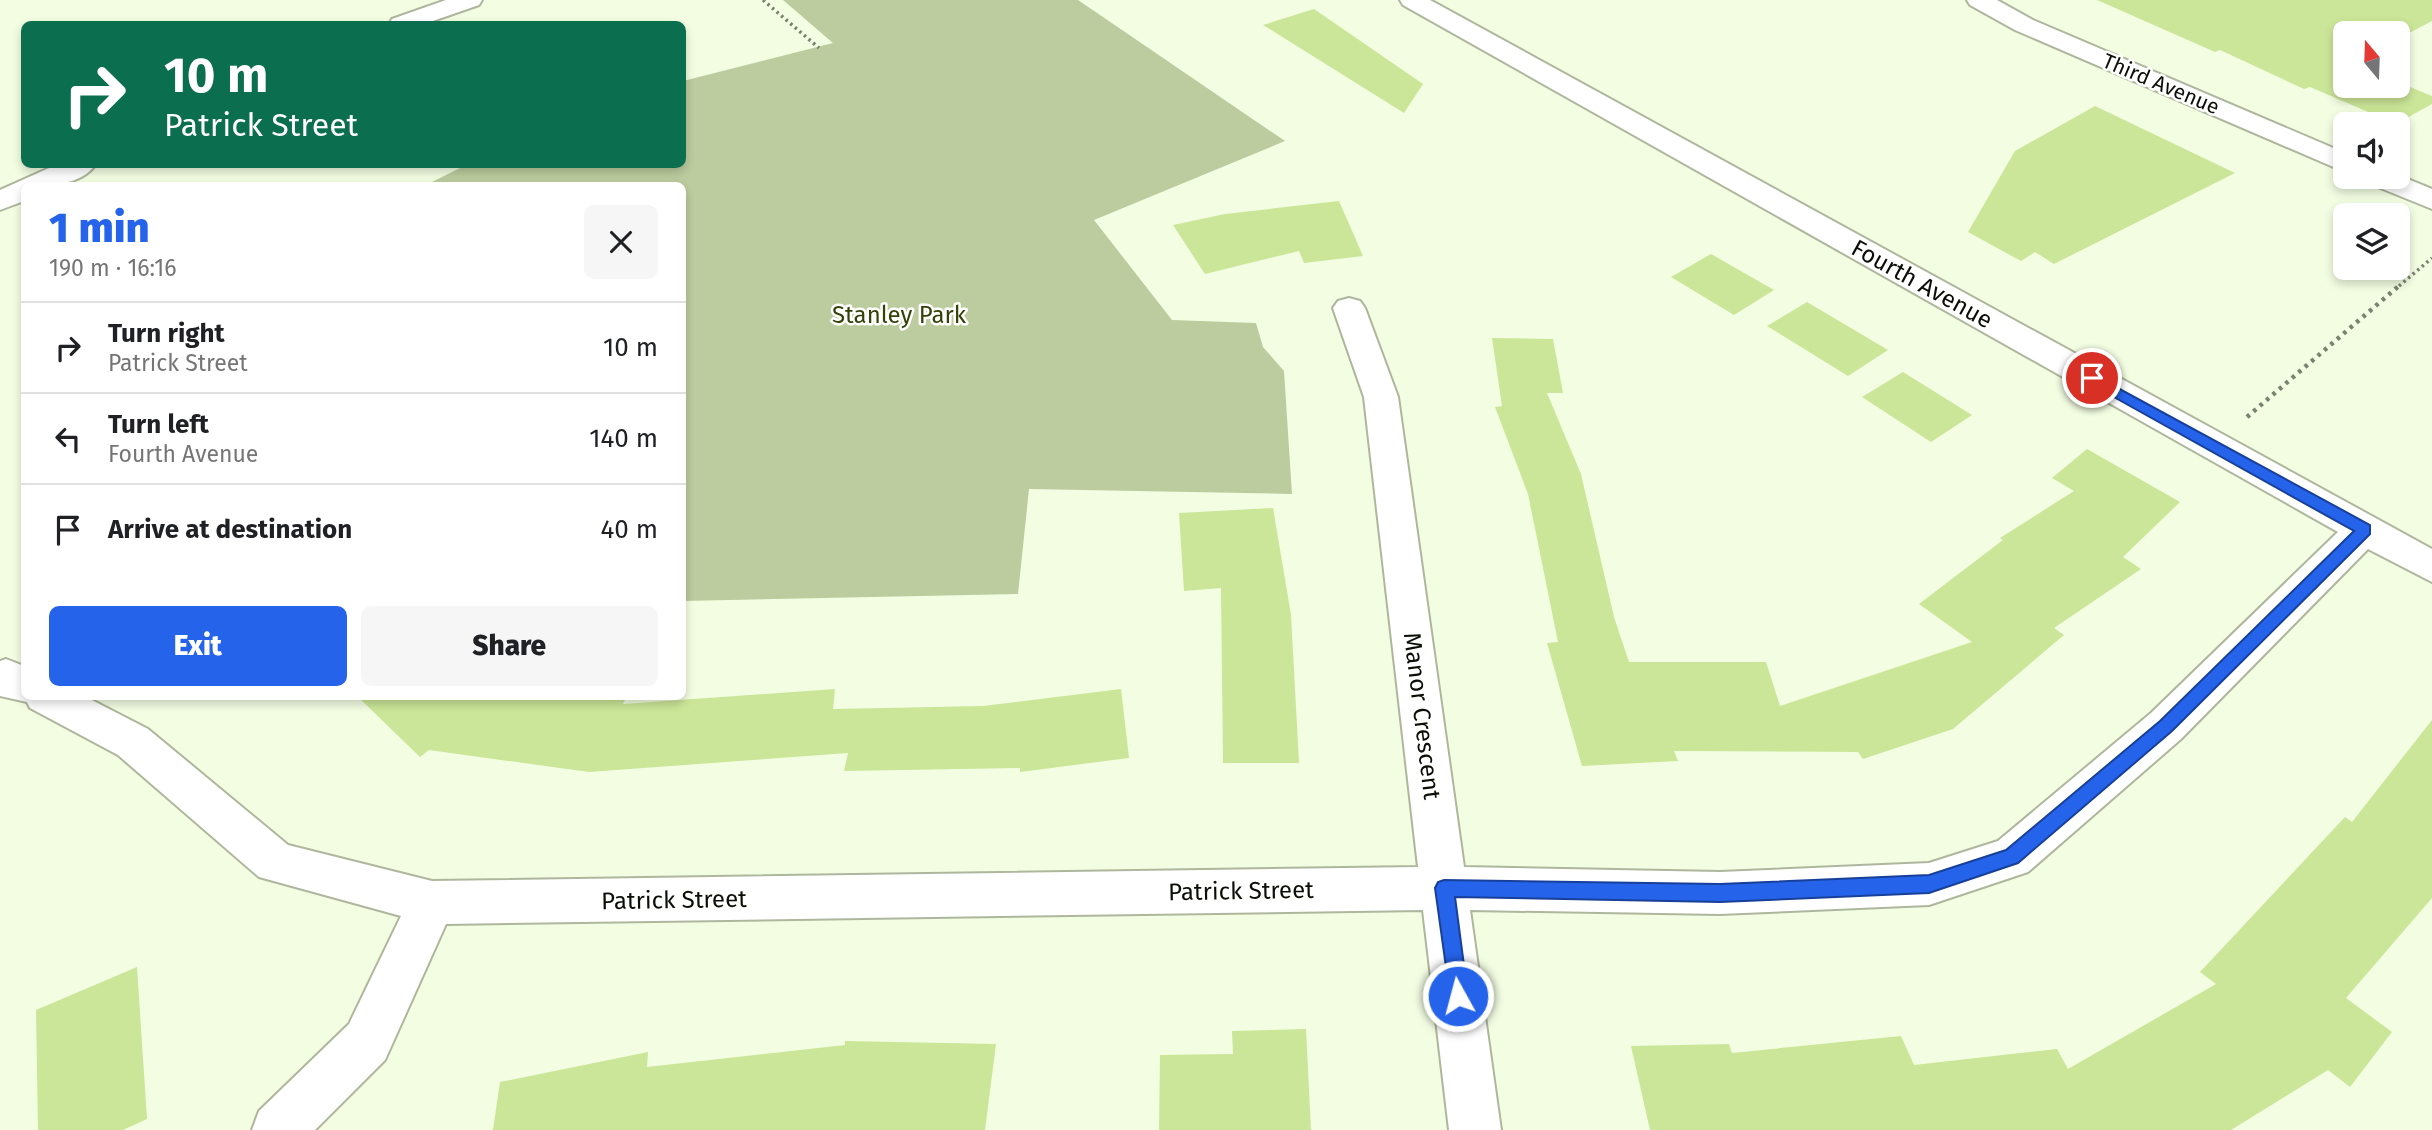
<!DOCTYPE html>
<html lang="en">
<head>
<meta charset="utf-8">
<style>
	:root { --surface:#fff; --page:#f6f6f6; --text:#202124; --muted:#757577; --line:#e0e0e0; --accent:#2563eb }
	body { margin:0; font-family:"Fira Sans",sans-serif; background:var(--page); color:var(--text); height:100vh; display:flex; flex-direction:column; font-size:26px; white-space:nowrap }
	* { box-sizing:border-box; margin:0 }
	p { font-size:23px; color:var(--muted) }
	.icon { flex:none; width:38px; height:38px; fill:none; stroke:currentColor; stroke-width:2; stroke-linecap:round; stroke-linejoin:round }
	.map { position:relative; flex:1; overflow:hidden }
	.sheet { position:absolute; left:21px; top:182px; width:665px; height:518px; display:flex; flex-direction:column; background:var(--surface); border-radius:10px; box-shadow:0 4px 10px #0003 }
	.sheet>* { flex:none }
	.banner { position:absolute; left:21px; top:21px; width:665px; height:147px; border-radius:10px; box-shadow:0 4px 10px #0003; background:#0b6e4f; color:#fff; overflow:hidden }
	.needle { width:46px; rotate:341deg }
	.controls { position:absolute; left:2333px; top:21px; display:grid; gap:14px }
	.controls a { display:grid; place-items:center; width:77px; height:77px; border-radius:10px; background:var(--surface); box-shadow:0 4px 10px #0003; font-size:35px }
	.pin { position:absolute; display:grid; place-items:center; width:60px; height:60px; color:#fff; margin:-30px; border:4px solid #fff; border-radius:50%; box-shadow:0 2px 7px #0007 }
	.me { position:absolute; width:77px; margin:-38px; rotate:353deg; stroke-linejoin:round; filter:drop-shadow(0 0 5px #0008) }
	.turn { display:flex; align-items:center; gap:24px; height:147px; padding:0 28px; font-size:32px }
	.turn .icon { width:91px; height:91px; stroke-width:2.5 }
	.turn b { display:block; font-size:49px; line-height:60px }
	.round { display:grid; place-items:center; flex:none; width:74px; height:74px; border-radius:10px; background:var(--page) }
	.head { display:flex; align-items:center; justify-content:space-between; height:119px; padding:0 28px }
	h1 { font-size:42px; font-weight:800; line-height:52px; color:var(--accent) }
	.primary-button { display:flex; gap:14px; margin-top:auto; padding:14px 28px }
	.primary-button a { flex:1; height:80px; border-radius:10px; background:var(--accent); color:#fff; font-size:28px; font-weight:800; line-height:80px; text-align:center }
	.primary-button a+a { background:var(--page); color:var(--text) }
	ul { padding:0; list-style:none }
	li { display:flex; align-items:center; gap:21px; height:91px; padding:0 28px; border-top:2px solid var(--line) }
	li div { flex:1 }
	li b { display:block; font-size:26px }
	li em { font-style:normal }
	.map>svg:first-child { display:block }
</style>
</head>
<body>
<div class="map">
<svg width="2432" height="1130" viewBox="0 0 2432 1130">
	<rect width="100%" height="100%" fill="#f3fde2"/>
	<!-- green -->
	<polygon fill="#bccc9e" points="783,0 1078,0 1285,141 1094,220 1172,320 1256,323 1263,347 1284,371 1292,494 1029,489 1018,594 683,601 682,186 426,185 466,165 682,164 683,81 833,43"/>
	<!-- building -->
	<g fill="#cbe698">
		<polygon points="2097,0 2432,0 2432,21 2398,39 2398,33 2345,33 2345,86 2398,86 2398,82 2432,96 2432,104 2396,124 2310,87 2304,89 2220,50 2215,52"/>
		<polygon points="1314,9 1423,84 1404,113 1263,25"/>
		<polygon points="2095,106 2235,173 2054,264 2035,252 2021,261 1968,232 2015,151"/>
		<polygon points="1339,201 1363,256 1304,263 1299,251 1205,274 1173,225 1225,214"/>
		<polygon points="1711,254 1774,290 1734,315 1671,277"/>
		<polygon points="1807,302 1888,350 1848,376 1767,326"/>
		<polygon points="1492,338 1553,339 1563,393 1547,393 1581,474 1614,617 1629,662 1766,662 1780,706 1972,642 1919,604 2003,540 2000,538 2074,491 2052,478 2087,449 2180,502 2123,557 2141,569 2054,628 2064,635 1953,729 1863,759 1858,752 1674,751 1678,761 1582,766 1547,643 1558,642 1528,494 1495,407 1502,406"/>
		<polygon points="1903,372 1972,415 1931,442 1862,397"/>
		<polygon points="1273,508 1291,615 1299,763 1223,763 1221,588 1184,591 1179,513"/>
		<polygon points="835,689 833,709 983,706 1121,689 1129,758 1020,772 1020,768 844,771 848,753 589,772 429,750 420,757 357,696 627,696 623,704"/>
		<polygon points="2432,720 2432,898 2346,998 2392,1032 2350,1087 2328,1070 2231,1130 1650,1130 1631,1046 1729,1044 1732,1053 1901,1036 1914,1065 2057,1049 2068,1069 2216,984 2200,972 2345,817 2352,822"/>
		<polygon points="137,967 147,1119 123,1130 38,1130 36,1010"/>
		<polygon points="1306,1029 1311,1130 1159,1130 1160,1055 1233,1054 1232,1031"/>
		<polygon points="845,1041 996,1044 985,1130 493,1130 500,1082 648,1052 647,1067 845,1045"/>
	</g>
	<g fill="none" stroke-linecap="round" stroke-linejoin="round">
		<!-- minor casing -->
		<g stroke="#aeb79d" stroke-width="4">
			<g id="minor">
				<polygon points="446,0 482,0 479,5 424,24 389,24 392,19"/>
				<polygon points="1400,0 1430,0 2432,549 2432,582 2368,549 2181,739 2028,872 1929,905 1720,914 1470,910 1501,1130 1449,1130 1423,910 446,924 385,1060 315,1130 252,1130 259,1111 349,1024 401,916 259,877 118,755 30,708 27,702 0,696 0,661 6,659 24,666 24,696 84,696 148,729 288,845 432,881 1418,867 1364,397 1333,308 1338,301 1349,298 1360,301 1365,308 1398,397 1464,867 1720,872 1929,863 1998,841 2151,713 2338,532 1403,5"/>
				<polygon points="1967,0 1997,0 2033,20 2345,153 2345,172 2015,30 1970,5"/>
				<path d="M58,164H96C81,186 48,186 24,186V201L0,210V190Z"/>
				<polygon points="2398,175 2432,189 2432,209 2368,183 2364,177"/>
			</g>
		</g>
		<!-- path-far1 -->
		<g stroke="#7b8270" stroke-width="3.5" stroke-dasharray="2.5 3.5" stroke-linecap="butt">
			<polyline points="763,0 819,48"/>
			<polyline points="2399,286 2432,258"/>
		</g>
		<!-- path -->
		<polyline stroke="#7b8270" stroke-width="4.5" stroke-dasharray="3.5 5" stroke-linecap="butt" points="2247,417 2401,284"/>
		<!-- minor -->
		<use href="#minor" fill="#fff" fill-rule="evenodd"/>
	</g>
	<!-- route -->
	<polygon fill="#2563eb" stroke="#184099" stroke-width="2" points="2092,374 2370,525 2370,534 2172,731 2018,863 1929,893 1720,902 1455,897 1468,996 1465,1003 1458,1006 1451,1003 1435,888 1438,882 1444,880 1720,884 1929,875 2006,850 2160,721 2354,531 2087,382 2087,375"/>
	<g text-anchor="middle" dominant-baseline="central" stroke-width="5" stroke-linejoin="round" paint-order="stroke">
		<!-- far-street labels -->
		<g font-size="21" fill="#0b0e06" stroke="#fff">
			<text transform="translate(2161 84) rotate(23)">Third Avenue</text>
		</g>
		<!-- street labels -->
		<g font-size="24" fill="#0b0e06" stroke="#fff">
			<text transform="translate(1922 284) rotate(29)">Fourth Avenue</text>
			<text transform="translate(1422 716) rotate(83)">Manor Crescent</text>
			<text transform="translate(1241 891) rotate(-1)">Patrick Street</text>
			<text transform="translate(674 900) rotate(-1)">Patrick Street</text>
		</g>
		<!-- park labels -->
		<g font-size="24" fill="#324207" stroke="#fff">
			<text x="899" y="315">Stanley Park</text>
		</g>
	</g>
</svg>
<div class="controls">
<a><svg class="needle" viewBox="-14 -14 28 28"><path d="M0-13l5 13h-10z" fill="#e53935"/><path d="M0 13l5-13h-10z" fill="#757577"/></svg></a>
<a><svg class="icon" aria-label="sound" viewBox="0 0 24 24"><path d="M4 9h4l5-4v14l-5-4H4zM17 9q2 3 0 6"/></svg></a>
<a><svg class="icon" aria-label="layers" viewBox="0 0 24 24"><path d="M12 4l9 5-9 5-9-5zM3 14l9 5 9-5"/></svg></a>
</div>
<div class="pin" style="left:2092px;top:378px;background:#d93025"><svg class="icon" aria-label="arrive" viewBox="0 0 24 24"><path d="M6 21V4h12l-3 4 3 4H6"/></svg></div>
<svg class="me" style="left:1458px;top:996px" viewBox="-20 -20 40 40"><circle r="17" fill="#2563eb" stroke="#fff" stroke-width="3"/><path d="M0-11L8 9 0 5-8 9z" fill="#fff"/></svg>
<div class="banner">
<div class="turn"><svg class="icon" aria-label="right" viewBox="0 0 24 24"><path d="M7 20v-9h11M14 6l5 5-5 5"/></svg><div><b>10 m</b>Patrick Street</div></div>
</div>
<section class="sheet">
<div class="head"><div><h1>1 min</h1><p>190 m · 16:16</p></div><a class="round"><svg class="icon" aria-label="close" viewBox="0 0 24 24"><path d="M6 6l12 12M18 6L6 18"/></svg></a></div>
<ul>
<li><svg class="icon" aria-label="right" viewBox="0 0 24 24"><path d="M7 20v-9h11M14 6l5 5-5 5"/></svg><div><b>Turn right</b><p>Patrick Street</p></div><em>10 m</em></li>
<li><svg class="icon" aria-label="left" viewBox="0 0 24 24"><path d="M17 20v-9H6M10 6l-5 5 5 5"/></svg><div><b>Turn left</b><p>Fourth Avenue</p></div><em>140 m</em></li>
<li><svg class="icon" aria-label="arrive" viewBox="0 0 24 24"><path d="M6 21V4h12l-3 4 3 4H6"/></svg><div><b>Arrive at destination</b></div><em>40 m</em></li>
</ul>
<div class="primary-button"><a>Exit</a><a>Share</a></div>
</section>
</div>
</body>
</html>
